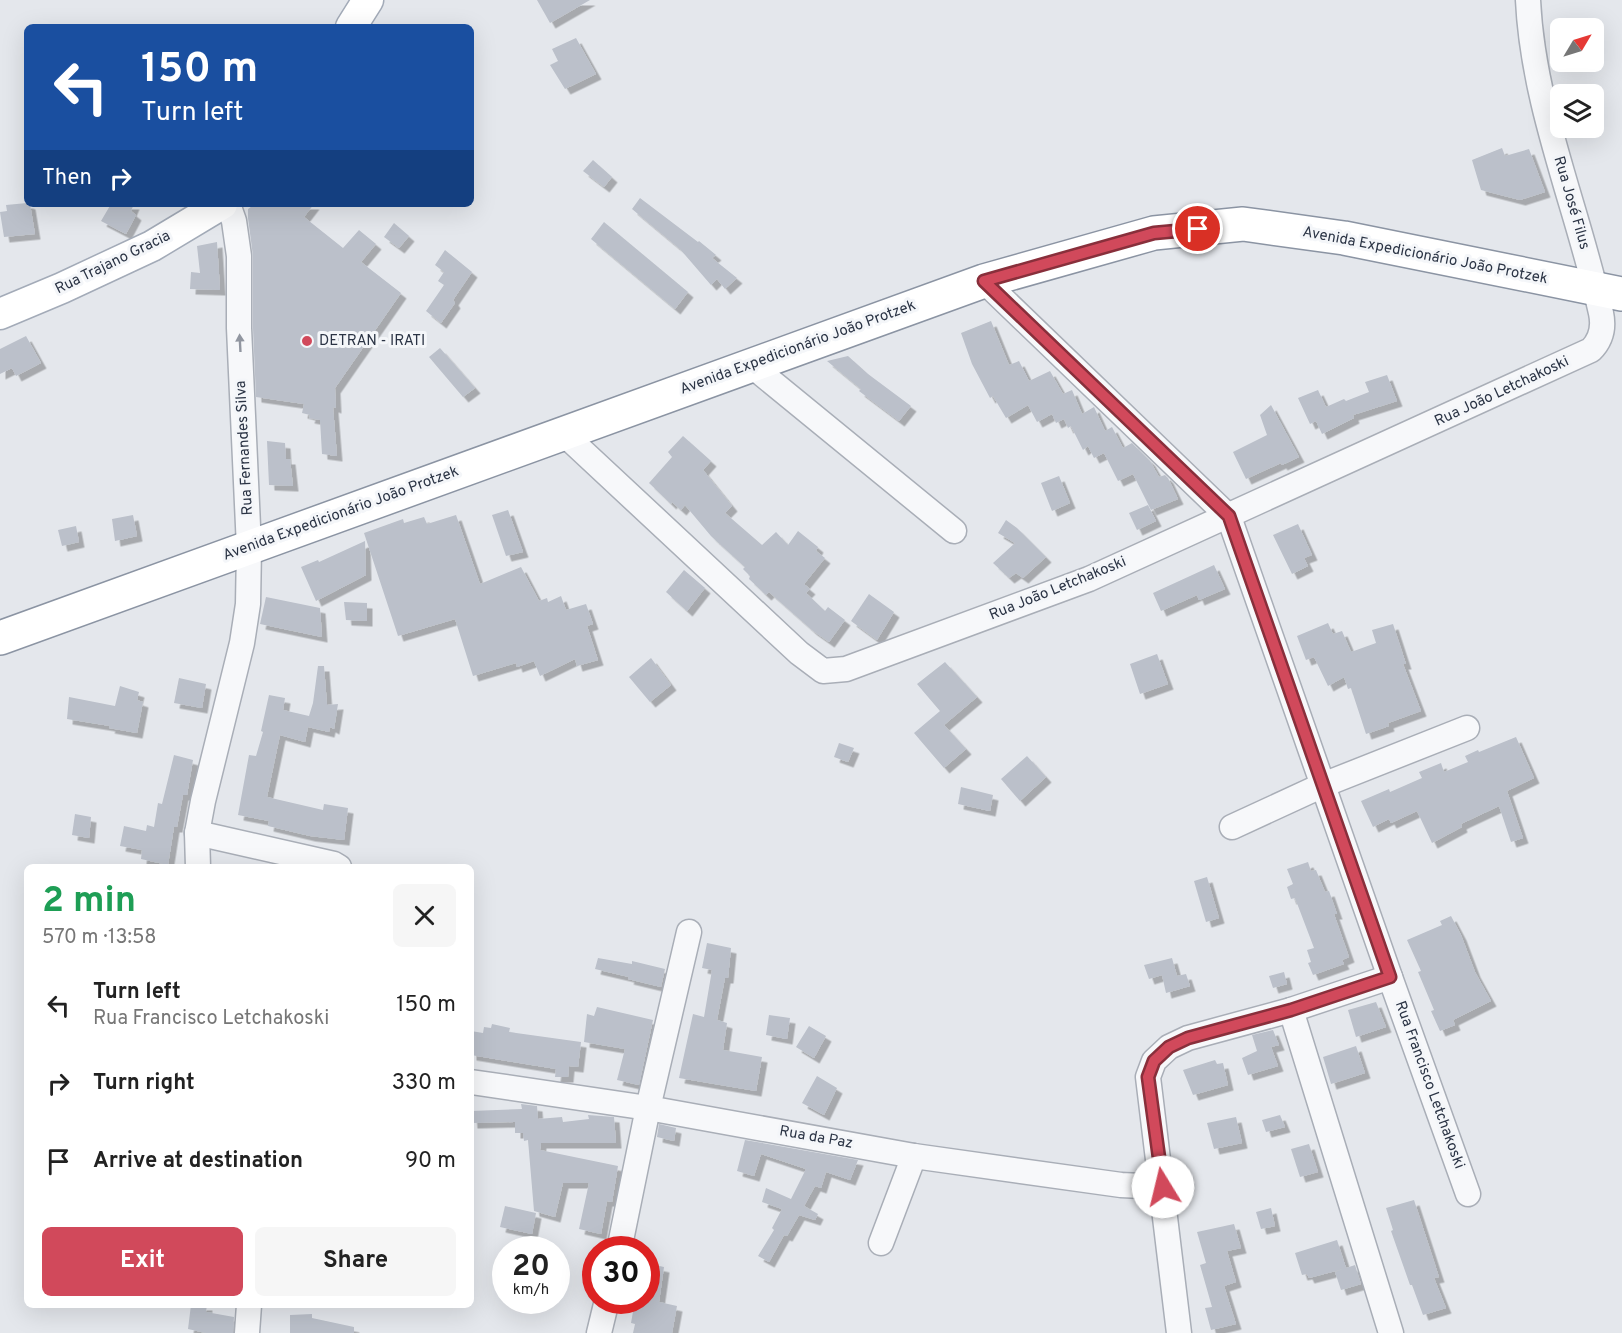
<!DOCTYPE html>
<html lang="en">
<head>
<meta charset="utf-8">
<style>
	:root { --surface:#fff; --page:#f6f6f6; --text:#222; --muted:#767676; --accent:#d1495b }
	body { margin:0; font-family:Overpass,sans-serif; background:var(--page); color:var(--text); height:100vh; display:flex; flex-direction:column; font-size:22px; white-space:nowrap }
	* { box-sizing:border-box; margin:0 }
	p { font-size:20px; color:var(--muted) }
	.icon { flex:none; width:33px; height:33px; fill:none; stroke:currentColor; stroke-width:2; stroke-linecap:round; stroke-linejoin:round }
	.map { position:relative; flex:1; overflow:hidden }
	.details { position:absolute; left:24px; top:864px; width:450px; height:444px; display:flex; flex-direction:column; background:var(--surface); border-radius:9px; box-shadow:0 6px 24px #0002 }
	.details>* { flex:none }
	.banner { position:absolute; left:24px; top:24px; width:450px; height:183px; border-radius:9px; box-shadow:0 6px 24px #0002; background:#1a4fa0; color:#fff; overflow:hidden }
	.needle { width:39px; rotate:52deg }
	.buttons { position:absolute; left:1550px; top:18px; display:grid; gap:12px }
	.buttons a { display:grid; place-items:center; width:54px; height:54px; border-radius:9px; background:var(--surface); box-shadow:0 6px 24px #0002; font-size:30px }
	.speed { position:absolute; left:492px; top:1236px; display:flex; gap:12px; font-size:30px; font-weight:700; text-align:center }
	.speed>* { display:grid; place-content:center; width:78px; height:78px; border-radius:50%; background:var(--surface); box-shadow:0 6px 24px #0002; line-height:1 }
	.speed small { font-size:15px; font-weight:400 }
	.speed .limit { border:9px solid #d22; background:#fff; color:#111 }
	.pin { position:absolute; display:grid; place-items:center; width:51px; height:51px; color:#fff; margin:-26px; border:3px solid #fff; border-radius:50%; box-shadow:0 2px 6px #0007 }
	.me { position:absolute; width:66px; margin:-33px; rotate:351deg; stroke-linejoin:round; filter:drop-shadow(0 0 4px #0008) }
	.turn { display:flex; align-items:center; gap:21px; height:126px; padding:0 18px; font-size:27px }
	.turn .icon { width:78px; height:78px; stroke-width:2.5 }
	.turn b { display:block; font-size:42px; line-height:51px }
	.then { display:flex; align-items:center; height:57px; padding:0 18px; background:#0003; gap:12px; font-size:22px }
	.round { display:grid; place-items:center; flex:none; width:63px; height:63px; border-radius:9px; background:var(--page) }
	.head { display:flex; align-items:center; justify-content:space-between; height:102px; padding:0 18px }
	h1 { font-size:36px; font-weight:700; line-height:45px; color:#1e9e55 }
	.button { display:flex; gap:12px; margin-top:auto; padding:12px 18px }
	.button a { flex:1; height:69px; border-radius:9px; background:var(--accent); color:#fff; font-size:24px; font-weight:700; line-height:69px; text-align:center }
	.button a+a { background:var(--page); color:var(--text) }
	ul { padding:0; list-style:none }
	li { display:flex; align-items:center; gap:18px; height:78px; padding:0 18px }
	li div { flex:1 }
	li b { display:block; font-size:22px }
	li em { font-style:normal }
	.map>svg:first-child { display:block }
</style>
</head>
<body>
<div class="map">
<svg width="1622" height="1333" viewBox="0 0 1622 1333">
	<defs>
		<filter id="shadow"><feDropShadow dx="5.5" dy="5.5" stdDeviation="0" flood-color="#0004"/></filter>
	</defs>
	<rect width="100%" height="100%" fill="#e4e7ec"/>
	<!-- building -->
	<g fill="#bbc0ca" filter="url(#shadow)">
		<polygon points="537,0 590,0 550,23"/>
		<polygon points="576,38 596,74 565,89 550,65 558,61 552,49"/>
		<polygon points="1502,148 1505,156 1529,149 1545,192 1520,200 1481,190 1472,160"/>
		<polygon points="593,160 612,177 604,187 583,171"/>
		<polygon points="640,198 698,242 699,241 716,255 712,258 737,278 725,289 717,279 711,285 680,249 632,209"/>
		<polygon points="27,203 30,204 35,234 4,237 0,212 7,211 6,205"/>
		<polygon points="111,204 134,204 131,211 136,215 126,234 101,221"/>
		<polygon points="255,204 314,204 304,217 343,248 359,230 376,244 361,262 401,293 335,388 336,408 333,407 337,456 322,454 320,420 309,418 310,415 302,413 304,404 256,397 253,328 253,256 248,218 248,209"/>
		<polygon points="604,222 688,292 675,309 591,239"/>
		<polygon points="394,223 409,236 399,248 384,237"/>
		<polygon points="217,242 220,290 190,289 191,272 200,273 197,246"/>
		<polygon points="445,250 472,272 453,300 455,303 441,323 426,311 444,285 438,281 444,272 435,265"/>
		<polygon points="991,321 1009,365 1019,361 1029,381 1050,371 1063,394 1072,390 1082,414 1094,407 1105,431 1112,427 1123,448 1132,443 1150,461 1159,477 1165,475 1168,478 1178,499 1151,510 1133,474 1118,481 1104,453 1094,458 1088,446 1083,450 1071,426 1068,428 1064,419 1056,423 1052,414 1037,422 1028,405 1006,418 993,396 990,398 972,364 961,333"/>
		<polygon points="26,336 41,363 16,376 12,368 0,374 0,349"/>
		<polygon points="440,348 475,388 463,397 429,357"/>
		<polygon points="848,356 868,374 911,406 899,421 859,391 861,389 827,361"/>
		<polygon points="1387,375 1397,401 1353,415 1354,418 1322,434 1316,421 1310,424 1298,398 1318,390 1326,407 1344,399 1346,401 1369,392 1365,382"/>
		<polygon points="1271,405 1299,457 1282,465 1281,463 1246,479 1233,452 1267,435 1260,415"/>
		<polygon points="683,436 711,461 703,470 732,506 725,513 762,545 776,532 788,545 798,531 818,547 816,551 825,558 804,584 810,589 806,593 825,611 828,607 845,620 829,642 812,630 769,592 766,595 749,579 750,576 743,569 745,567 711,536 685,505 681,510 672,502 671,504 649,483 672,457 668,452"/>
		<polygon points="267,441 285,443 286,459 290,459 293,486 269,485"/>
		<polygon points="1059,476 1070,503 1052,511 1041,483"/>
		<polygon points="1148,505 1156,521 1137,530 1129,513"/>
		<polygon points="508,510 523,552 506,556 492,515"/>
		<polygon points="133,515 137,536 115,541 112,519"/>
		<polygon points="456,515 480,584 521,567 539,601 547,598 548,602 561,596 566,610 586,604 593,624 587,626 598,660 577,666 575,659 540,676 534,661 517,667 516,663 473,676 455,619 398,636 364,533 403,519 404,523 424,517 427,524"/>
		<polygon points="1006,520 1017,528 1046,557 1023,578 1016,573 1009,578 993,563 1015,543 998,533"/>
		<polygon points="1298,524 1312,555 1304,558 1308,566 1292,574 1273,535"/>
		<polygon points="76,526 79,542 62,546 58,530"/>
		<polygon points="365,541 366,575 316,601 301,567 318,560 319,562"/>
		<polygon points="1214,565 1225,589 1199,600 1197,595 1161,611 1153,593"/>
		<polygon points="684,570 705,588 687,611 666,592"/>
		<polygon points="869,594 894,612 877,640 851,621"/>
		<polygon points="266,597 320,608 322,637 260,624"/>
		<polygon points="344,602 367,603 367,621 346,620"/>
		<polygon points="1328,623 1333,634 1342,631 1351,652 1376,643 1372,630 1393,624 1406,664 1403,664 1421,711 1388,723 1389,726 1366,734 1351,688 1348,689 1344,677 1328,686 1314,657 1306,660 1297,636"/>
		<polygon points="1157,654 1168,684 1140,694 1130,664"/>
		<polygon points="651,658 671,685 650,702 629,677"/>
		<polygon points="945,662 977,697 944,725 966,749 944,768 914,733 940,711 917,684"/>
		<polygon points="318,666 324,666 327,705 338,704 334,729 330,727 329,732 308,727 305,742 280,735 267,797 323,810 324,804 348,808 344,840 310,836 268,826 269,821 238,815 249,755 256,756 263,732 261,731 269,695 285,698 283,710 309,716 313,703"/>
		<polygon points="179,678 206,684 202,708 174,703"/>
		<polygon points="120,686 139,692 137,700 143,702 137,733 109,728 110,726 67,719 69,697 115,706"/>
		<polygon points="1516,737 1534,778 1507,791 1523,838 1511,842 1499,806 1465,822 1461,824 1462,827 1432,843 1417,811 1391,823 1389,819 1373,827 1361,801 1389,789 1390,792 1422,778 1419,772 1441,763 1444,772 1468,762 1465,756 1478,750 1479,752"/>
		<polygon points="839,743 854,748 848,762 834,757"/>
		<polygon points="174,755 193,760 187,795 183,795 177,827 174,827 168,865 141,859 142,850 120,846 124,826 146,831 147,825 154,827 158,803 162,804"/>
		<polygon points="1027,756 1046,777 1020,801 1001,779"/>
		<polygon points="961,787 993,795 990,811 958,804"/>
		<polygon points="75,814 91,817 89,838 72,835"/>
		<polygon points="1308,862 1311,871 1316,870 1325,892 1329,891 1337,914 1334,914 1349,957 1342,960 1344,964 1313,975 1308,963 1311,962 1307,950 1314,948 1295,898 1291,899 1287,887 1293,884 1287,869"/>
		<polygon points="1207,877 1219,918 1206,922 1194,881"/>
		<polygon points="1451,916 1461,935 1475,972 1491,1001 1453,1020 1455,1025 1440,1031 1431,1011 1434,1010 1418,972 1421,971 1407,940 1442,925 1440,921"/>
		<polygon points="707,943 731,948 728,978 725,978 717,1020 727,1023 723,1050 762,1057 756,1091 679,1078 693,1014 704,1017 712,970 702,968"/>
		<polygon points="598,958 632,964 632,961 665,969 661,987 628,979 629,977 595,969"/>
		<polygon points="1172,958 1177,976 1186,974 1190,986 1166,993 1162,975 1149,979 1144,965"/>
		<polygon points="1284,972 1287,984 1273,988 1269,976"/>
		<polygon points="1376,1002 1386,1027 1356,1037 1348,1010"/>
		<polygon points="597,1007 653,1020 639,1085 617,1080 625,1049 584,1042 587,1014 594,1016"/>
		<polygon points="769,1015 790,1018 787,1039 766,1035"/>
		<polygon points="492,1024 510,1028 509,1032 581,1042 578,1067 569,1066 568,1077 555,1077 556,1069 471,1055 471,1031 483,1033 484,1027 491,1028"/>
		<polygon points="809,1026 826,1036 814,1058 796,1047"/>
		<polygon points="1273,1030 1279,1045 1271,1047 1278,1066 1248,1075 1242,1058 1257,1051 1252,1035"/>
		<polygon points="1356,1046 1365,1073 1331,1084 1323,1057"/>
		<polygon points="1215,1060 1217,1064 1223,1063 1228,1085 1193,1095 1183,1070"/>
		<polygon points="817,1076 837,1088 824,1115 802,1103"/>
		<polygon points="521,1104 537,1106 538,1119 562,1117 563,1122 589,1119 588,1115 614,1117 616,1143 541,1143 540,1150 618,1166 612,1202 607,1201 601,1234 579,1229 589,1183 563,1183 555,1217 534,1211 528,1140 524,1141 523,1133 515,1133 515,1122 472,1123 471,1111 522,1109"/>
		<polygon points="1280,1115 1285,1127 1266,1132 1262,1120"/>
		<polygon points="1236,1117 1242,1143 1214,1149 1207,1123"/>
		<polygon points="659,1124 676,1128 674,1141 657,1137"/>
		<polygon points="745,1140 858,1160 850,1180 826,1172 821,1188 815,1186 804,1206 818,1214 815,1220 799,1215 787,1236 784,1235 769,1262 758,1256 774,1230 772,1228 782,1209 762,1202 766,1188 791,1199 806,1169 761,1154 754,1176 737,1171"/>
		<polygon points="1309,1144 1318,1172 1300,1177 1291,1149"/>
		<polygon points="1414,1200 1439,1277 1434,1278 1446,1308 1423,1315 1412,1285 1410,1285 1391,1231 1393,1230 1386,1208"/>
		<polygon points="505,1206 536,1213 532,1234 500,1227"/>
		<polygon points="1271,1208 1275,1226 1261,1229 1256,1212"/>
		<polygon points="1234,1224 1241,1248 1227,1251 1236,1282 1224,1286 1236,1324 1211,1330 1205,1308 1212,1307 1200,1265 1206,1263 1197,1232"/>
		<polygon points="1337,1240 1346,1268 1355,1265 1361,1284 1341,1290 1335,1272 1343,1269 1309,1278 1307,1274 1302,1275 1295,1253"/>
		<polygon points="646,1263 664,1267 659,1302 677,1306 672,1333 633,1333 635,1324 631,1323 635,1300 646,1300"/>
		<polygon points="191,1305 207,1305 206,1312 234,1317 233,1333 206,1333 188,1329"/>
		<polygon points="312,1314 312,1318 354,1327 354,1333 290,1333 290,1315"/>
	</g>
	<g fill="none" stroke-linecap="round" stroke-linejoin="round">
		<!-- minor casing -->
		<g stroke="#a9aeb7" stroke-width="27">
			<g id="minor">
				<polyline points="984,281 1229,517 1390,977 1468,1194"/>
				<polyline points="751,365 954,531"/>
				<path d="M563,433L799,653L823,671L846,669L1089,579L1591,350C1601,340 1604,327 1601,313C1578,209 1533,107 1528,0"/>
				<polyline points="1232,827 1323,785 1467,728"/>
				<polyline points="197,833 334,864 339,867"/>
				<polyline points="198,867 197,833 203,801 242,643 248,604 249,548 239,328 239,256 234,221 228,204"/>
				<polyline points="1291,1010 1391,1333"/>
				<polyline points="471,1082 648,1108 914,1156 1121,1185 1163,1187"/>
				<polyline points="881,1243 914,1156"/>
				<polyline points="619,1250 648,1108 689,932"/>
				<polyline points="247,1333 249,1305"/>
				<polyline points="599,1333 607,1300"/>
				<polyline points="1179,1333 1148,1077 1154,1061 1169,1047 1188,1038 1291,1010 1390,977"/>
			</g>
		</g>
		<!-- major casing -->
		<g stroke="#a3abb8" stroke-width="33">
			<g id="major">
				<polyline points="351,27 368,0"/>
				<polyline points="0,314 62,288 152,246 222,204"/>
			</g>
		</g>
		<!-- highway casing -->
		<g stroke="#8b94a3" stroke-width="36">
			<polyline id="highway" points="0,638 984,281 1154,233 1243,224 1344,238 1622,294"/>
		</g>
		<!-- minor -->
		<use href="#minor" stroke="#f7f8fa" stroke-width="24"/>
		<!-- major -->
		<use href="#major" stroke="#fff" stroke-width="30"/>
		<!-- highway -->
		<use href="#highway" stroke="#fff" stroke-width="33"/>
	</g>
	<!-- one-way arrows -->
	<defs><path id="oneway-solid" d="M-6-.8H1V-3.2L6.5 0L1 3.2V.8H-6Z" transform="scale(1.5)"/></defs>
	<use fill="#9196a0" href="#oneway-solid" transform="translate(240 343) rotate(-93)"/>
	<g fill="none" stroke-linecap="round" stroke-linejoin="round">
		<!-- route casing -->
		<g stroke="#882f3b" stroke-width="15">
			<polyline id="route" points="1163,1187 1148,1077 1154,1061 1169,1047 1188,1038 1291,1010 1390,977 1229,516 984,281 1154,233 1198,229"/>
		</g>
		<!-- route -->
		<use href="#route" stroke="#d1495b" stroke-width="10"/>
	</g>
	<!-- markers -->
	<circle fill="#d1495b" stroke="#f4f6f9" stroke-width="2" cx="307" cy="341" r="6"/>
	<g text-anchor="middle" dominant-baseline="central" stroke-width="6" stroke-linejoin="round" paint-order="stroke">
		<!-- street labels -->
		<g font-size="15" fill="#2b3445" stroke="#f4f6f9">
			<text transform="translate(1571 203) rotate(74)">Rua José Filus</text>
			<text transform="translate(1425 256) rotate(11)">Avenida Expedicionário João Protzek</text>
			<text transform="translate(113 263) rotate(-26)">Rua Trajano Gracia</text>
			<text transform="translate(798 348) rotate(-20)">Avenida Expedicionário João Protzek</text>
			<text transform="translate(1502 392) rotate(-25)">Rua João Letchakoski</text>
			<text transform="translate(245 448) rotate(-93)">Rua Fernandes Silva</text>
			<text transform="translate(341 514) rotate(-20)">Avenida Expedicionário João Protzek</text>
			<text transform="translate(1058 589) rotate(-22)">Rua João Letchakoski</text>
			<text transform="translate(1429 1085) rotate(70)">Rua Francisco Letchakoski</text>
			<text transform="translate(816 1138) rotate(10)">Rua da Paz</text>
		</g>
		<!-- poi labels -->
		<g font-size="15" fill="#2b3445" stroke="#f4f6f9" text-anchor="start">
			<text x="319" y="341">DETRAN - IRATI</text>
		</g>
	</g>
</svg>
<div class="buttons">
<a><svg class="needle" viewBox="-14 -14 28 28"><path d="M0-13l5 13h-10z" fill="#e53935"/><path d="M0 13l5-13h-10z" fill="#767676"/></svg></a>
<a><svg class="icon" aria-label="layers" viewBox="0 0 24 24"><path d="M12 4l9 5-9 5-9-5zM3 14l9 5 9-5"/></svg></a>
</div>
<div class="speed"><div>20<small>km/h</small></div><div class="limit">30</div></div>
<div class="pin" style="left:1198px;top:229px;background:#d93025"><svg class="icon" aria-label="arrive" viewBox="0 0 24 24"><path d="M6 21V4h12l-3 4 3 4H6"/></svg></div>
<svg class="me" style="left:1163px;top:1187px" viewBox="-20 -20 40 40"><circle r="19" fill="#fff"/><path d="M0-13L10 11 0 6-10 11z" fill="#d1495b"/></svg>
<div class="banner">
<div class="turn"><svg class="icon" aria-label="left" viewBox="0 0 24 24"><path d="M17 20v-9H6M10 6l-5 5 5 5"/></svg><div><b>150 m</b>Turn left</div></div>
<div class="then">Then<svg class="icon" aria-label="right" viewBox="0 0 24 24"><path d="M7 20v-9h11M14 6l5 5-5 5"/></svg></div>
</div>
<section class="details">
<div class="head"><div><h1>2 min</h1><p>570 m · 13:58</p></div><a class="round"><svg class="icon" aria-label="close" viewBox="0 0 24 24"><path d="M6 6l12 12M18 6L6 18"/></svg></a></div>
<ul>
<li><svg class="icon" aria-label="left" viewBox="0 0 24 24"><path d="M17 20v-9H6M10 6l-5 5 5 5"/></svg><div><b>Turn left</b><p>Rua Francisco Letchakoski</p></div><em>150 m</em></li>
<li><svg class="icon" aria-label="right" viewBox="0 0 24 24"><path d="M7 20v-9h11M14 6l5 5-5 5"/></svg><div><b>Turn right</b></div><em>330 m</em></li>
<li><svg class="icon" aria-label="arrive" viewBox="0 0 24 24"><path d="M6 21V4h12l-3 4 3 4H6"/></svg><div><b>Arrive at destination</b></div><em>90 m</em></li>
</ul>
<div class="button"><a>Exit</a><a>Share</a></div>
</section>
</div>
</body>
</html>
